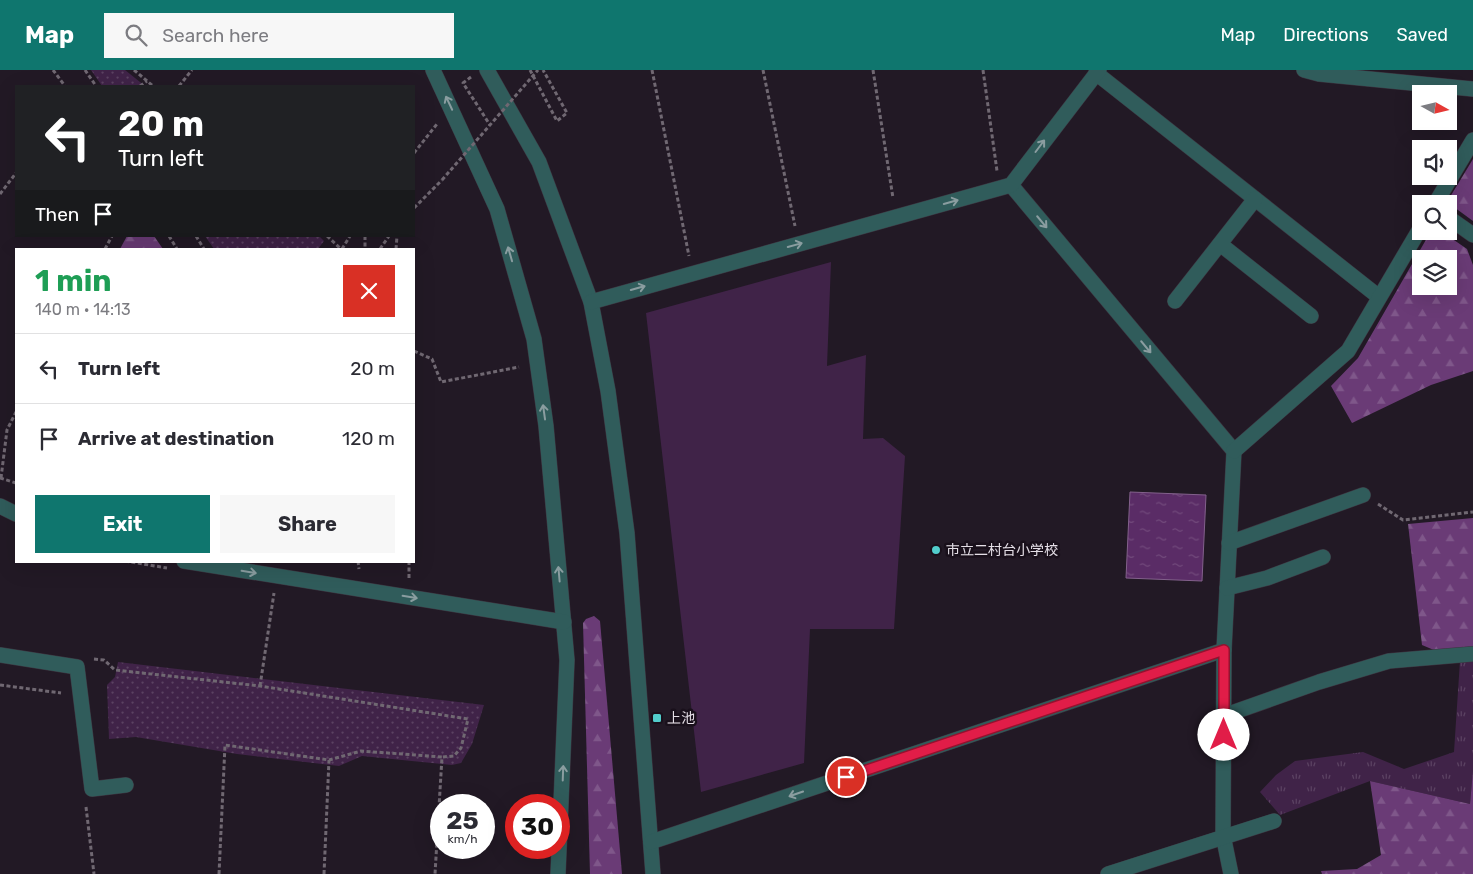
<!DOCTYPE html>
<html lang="en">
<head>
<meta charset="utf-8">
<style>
	:root { --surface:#fff; --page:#f7f7f7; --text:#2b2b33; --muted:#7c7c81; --line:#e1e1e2; --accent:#0f766e }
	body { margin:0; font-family:Rubik,"Noto Sans JP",sans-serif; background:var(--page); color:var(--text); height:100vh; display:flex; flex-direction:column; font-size:19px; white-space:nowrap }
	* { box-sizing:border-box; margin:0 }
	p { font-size:16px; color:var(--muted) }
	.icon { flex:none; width:28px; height:28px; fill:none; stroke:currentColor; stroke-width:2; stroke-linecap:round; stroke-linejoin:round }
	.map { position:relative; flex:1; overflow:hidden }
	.drawer { position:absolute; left:15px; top:178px; width:400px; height:315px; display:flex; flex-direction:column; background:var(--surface); border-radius:0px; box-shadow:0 5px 20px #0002 }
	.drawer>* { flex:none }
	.top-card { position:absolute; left:15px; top:15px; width:400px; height:152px; border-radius:0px; box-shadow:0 5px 20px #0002; background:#202124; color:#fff; overflow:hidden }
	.needle { width:32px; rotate:98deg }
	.controls { position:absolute; left:1412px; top:15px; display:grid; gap:10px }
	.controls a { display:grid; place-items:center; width:45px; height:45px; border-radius:0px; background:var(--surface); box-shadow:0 5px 20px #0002; font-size:25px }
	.speed { position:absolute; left:430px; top:724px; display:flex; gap:10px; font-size:25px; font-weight:700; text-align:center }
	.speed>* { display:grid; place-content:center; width:65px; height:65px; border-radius:50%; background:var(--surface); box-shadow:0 5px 20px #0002; line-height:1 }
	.speed small { font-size:12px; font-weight:400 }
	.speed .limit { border:8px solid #d22; background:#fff; color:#111 }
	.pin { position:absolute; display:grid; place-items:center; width:42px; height:42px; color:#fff; margin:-21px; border:2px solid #fff; border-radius:50%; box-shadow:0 1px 5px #0007 }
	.me { position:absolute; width:55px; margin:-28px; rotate:0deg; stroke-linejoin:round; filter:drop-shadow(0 0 4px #0008) }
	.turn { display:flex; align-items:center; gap:18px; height:105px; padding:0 20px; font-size:22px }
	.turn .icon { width:65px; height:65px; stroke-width:2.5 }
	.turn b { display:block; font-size:35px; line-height:42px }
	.then { display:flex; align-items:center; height:48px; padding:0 20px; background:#0003; gap:10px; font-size:19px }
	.round { display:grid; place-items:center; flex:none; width:52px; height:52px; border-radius:0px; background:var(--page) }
	.overview { display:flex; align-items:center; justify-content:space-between; height:85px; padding:0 20px }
	h1 { font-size:30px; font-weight:700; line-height:38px; color:#1e9e55 }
	.action { display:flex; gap:10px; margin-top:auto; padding:10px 20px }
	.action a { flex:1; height:58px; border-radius:0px; background:var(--accent); color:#fff; font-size:20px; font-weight:700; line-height:58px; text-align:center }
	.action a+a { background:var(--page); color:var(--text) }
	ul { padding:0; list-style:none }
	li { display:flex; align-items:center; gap:15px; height:70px; padding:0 20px; border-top:1px solid var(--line) }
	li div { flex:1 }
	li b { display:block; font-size:19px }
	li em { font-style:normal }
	header { display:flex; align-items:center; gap:30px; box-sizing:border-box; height:70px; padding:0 25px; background:var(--accent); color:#fff }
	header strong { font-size:24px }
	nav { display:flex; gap:28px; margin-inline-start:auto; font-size:18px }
	.search { width:350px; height:45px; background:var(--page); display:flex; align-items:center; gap:12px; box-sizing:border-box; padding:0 18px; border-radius:0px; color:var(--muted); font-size:19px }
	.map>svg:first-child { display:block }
</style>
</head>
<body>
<header>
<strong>Map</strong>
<div class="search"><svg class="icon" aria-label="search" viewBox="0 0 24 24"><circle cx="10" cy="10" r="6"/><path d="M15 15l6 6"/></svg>Search here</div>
<nav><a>Map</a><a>Directions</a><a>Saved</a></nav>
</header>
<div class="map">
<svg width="1473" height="804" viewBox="0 0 1473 804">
	<defs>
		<pattern id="grass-tufts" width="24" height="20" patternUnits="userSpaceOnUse" patternTransform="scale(1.25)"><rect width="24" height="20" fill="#402348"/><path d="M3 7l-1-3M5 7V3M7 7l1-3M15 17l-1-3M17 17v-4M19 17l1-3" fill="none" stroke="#5b4262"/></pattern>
		<pattern id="forest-firs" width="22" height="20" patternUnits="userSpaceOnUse" patternTransform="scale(1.25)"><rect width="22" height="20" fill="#6a3b76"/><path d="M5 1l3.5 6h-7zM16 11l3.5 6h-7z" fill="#7f578a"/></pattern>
		<pattern id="park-dots" width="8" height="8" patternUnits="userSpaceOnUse" patternTransform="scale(1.25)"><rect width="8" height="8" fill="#402348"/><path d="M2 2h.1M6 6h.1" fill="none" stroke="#5b4262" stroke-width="1.8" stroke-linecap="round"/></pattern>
		<pattern id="water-ripples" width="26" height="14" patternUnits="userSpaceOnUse" patternTransform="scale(1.25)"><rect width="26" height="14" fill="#5a2c66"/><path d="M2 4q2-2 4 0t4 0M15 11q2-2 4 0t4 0" fill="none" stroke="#724a7c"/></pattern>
	</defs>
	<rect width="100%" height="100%" fill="#221925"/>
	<!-- grass -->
	<polygon fill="url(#grass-tufts)" points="1473,589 1473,700 1470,734 1370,711 1280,745 1260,722 1276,705 1295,691 1363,682 1404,699 1454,682 1460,591"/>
	<!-- forest -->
	<g fill="url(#forest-firs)" fill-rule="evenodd">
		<polygon points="1473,89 1473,151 1447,132"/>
		<path d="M1431,161H1441L1467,179L1473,195V301L1431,315L1352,353L1331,316L1358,288ZM1421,189H1449V216H1421Z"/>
		<polygon points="127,166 154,166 163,179 120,179"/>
		<polygon points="1473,448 1473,589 1460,591 1422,575 1408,454"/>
		<polygon points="594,546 600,551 622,804 590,804 583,553 586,549"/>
		<polygon points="1473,700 1473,804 1322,804 1321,801 1357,799 1381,785 1370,711 1470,734"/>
	</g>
	<!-- park -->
	<g fill="url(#park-dots)">
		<polygon points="91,0 125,0 145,16 102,16"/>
		<polygon points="205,166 319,166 324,171 318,179 214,179"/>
		<polygon points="118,592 484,635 472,674 461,693 452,695 362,686 339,696 237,684 136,667 109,669 107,615 115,607"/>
	</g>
	<!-- garden -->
	<polygon fill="#402348" points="831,192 827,296 866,285 863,369 883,368 905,386 894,559 810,559 804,693 701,722 646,243"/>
	<!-- water -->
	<polygon fill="url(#water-ripples)" stroke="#83618c" points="1130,422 1206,425 1202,511 1126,508"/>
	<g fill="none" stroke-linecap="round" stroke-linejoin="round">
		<!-- minor casing -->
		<g stroke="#3d3540" stroke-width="16">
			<g id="minor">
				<polyline points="433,0 497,139 534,269 546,356 567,590 558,804"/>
				<polyline points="487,0 539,92 591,232 608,321 627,463 653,804"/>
				<polyline points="1304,0 1319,4 1473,19"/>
				<polyline points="1096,3 1379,227"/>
				<polyline points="1011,115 1234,381 1224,580 1223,765 1231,804"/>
				<polyline points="1435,134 1473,70"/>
				<polyline points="1449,148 1473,165"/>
				<polyline points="1220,174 1311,246"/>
				<polyline points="1175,231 1255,129"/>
				<polyline points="591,232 1011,115 1099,0"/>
				<polyline points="1234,381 1348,281 1421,157"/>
				<polyline points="0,436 16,444"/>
				<polyline points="1229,473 1363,425"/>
				<polyline points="184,491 564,552"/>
				<polyline points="1227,518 1267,508 1323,487"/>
				<polyline points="0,585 77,597 92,719 126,715"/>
				<polyline points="1223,646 1319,612 1389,591 1473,584"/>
				<polyline points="651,772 1224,580"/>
				<polyline points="1108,804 1274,751"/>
			</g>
		</g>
		<!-- path -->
		<g stroke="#706872" stroke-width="3" stroke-dasharray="4 2.5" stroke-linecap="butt">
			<polyline points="53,0 65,16"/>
			<polyline points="85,0 96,16"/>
			<polyline points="134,0 153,16"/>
			<polyline points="530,0 557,51 567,43 543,0"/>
			<polyline points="652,0 689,186"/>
			<polyline points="763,0 795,156"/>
			<polyline points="873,0 893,128"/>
			<polyline points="983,0 997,101"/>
			<polyline points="471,7 463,13 490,55"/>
			<polyline points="140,16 147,11"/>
			<polyline points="179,16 192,0"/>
			<polyline points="414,83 437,54"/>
			<polyline points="0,124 16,103"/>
			<polyline points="414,138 442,110"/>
			<polyline points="169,166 177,179"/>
			<polyline points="196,166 204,179"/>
			<polyline points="327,166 341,179"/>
			<polyline points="365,166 365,179"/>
			<polyline points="105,179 112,166"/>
			<polyline points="342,179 350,166"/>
			<polyline points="380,179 389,166"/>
			<polyline points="396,179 397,166"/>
			<polyline points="414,281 432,289 441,312 519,297"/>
			<polyline points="0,408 16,413"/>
			<polyline points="1,408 7,360 16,342"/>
			<polyline points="1378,434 1403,450 1473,442"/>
			<polyline points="125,491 167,498"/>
			<polyline points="358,491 359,499"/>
			<polyline points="409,491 409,508"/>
			<polyline points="94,589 104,590 115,600 260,616 468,649 461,678 454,686 442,687"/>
			<polyline points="0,615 61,623"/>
			<polyline points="260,616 274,523"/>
			<polyline points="86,737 94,804"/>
			<polyline points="219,804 225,675 329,690 361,681 442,687 435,804"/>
			<polyline points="324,804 329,690"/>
		</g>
		<!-- minor -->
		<use href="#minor" stroke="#305c5b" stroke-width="15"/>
		<!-- path-bridge -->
		<polyline stroke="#706872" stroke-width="3" stroke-dasharray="4 2.5" stroke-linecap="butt" points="442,110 538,0"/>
	</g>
	<!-- one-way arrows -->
	<defs><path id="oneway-shaft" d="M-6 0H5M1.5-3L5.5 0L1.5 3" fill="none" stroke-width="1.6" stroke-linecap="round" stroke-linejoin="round" transform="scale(1.25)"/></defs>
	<g stroke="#8a9da0">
		<use href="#oneway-shaft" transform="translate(449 33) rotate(-115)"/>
		<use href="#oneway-shaft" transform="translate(1040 76) rotate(-53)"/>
		<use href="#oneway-shaft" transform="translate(951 132) rotate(-16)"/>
		<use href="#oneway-shaft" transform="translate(1042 152) rotate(50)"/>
		<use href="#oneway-shaft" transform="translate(795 175) rotate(-15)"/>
		<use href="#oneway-shaft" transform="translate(510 184) rotate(-106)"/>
		<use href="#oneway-shaft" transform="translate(638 218) rotate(-16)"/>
		<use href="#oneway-shaft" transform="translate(1146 277) rotate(50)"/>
		<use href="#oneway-shaft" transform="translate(544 342) rotate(-98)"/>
		<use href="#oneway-shaft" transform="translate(249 502) rotate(9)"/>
		<use href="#oneway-shaft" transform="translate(559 504) rotate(-95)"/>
		<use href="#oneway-shaft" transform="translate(410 527) rotate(9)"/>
		<use href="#oneway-shaft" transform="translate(563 703) rotate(-88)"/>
		<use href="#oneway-shaft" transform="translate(796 724) rotate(161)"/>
	</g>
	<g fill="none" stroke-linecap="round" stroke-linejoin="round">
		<!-- route casing -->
		<g stroke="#92132f" stroke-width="12">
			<polyline id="route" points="846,707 1224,580 1224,665"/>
		</g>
		<!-- route -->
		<use href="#route" stroke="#e11d48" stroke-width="9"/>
	</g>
	<!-- markers -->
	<g fill="#52cdcc" stroke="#19101b" stroke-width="2">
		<circle cx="936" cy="480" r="5"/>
		<rect x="652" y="643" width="10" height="10" rx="2.5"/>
	</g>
	<g text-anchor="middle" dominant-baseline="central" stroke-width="5" stroke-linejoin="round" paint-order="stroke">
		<!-- poi labels -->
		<g font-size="14" fill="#e4dee6" stroke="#19101b" text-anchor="start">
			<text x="946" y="480">市立二村台小学校</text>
			<text x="667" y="648">上池</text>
		</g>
	</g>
</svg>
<div class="controls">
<a><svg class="needle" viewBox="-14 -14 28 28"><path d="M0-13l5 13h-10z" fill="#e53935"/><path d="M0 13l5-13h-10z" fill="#7c7c81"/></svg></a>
<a><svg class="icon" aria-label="sound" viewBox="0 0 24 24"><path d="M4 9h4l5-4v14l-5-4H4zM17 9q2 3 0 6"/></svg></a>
<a><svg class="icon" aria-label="search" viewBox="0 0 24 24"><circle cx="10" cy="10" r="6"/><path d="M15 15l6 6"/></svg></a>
<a><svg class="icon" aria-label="layers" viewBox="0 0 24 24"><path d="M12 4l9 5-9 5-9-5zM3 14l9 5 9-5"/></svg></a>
</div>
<div class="speed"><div>25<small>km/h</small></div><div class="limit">30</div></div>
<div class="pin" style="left:846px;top:707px;background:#d93025"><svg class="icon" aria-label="arrive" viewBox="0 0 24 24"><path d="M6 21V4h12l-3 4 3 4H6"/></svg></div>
<svg class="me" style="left:1224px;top:665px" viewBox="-20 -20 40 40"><circle r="19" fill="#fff"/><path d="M0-13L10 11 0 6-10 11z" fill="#e11d48"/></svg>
<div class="top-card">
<div class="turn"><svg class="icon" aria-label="left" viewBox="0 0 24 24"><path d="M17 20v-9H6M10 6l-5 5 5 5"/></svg><div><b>20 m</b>Turn left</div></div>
<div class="then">Then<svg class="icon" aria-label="arrive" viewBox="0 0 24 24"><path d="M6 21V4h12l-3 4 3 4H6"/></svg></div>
</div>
<section class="drawer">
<div class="overview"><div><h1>1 min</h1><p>140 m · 14:13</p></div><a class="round" style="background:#d93025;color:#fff"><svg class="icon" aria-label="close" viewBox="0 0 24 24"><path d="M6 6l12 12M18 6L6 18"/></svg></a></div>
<ul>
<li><svg class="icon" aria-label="left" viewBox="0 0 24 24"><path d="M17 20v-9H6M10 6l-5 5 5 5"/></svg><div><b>Turn left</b></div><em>20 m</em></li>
<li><svg class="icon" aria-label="arrive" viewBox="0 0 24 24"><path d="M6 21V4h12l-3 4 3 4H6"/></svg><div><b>Arrive at destination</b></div><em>120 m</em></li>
</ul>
<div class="action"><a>Exit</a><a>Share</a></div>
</section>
</div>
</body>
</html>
